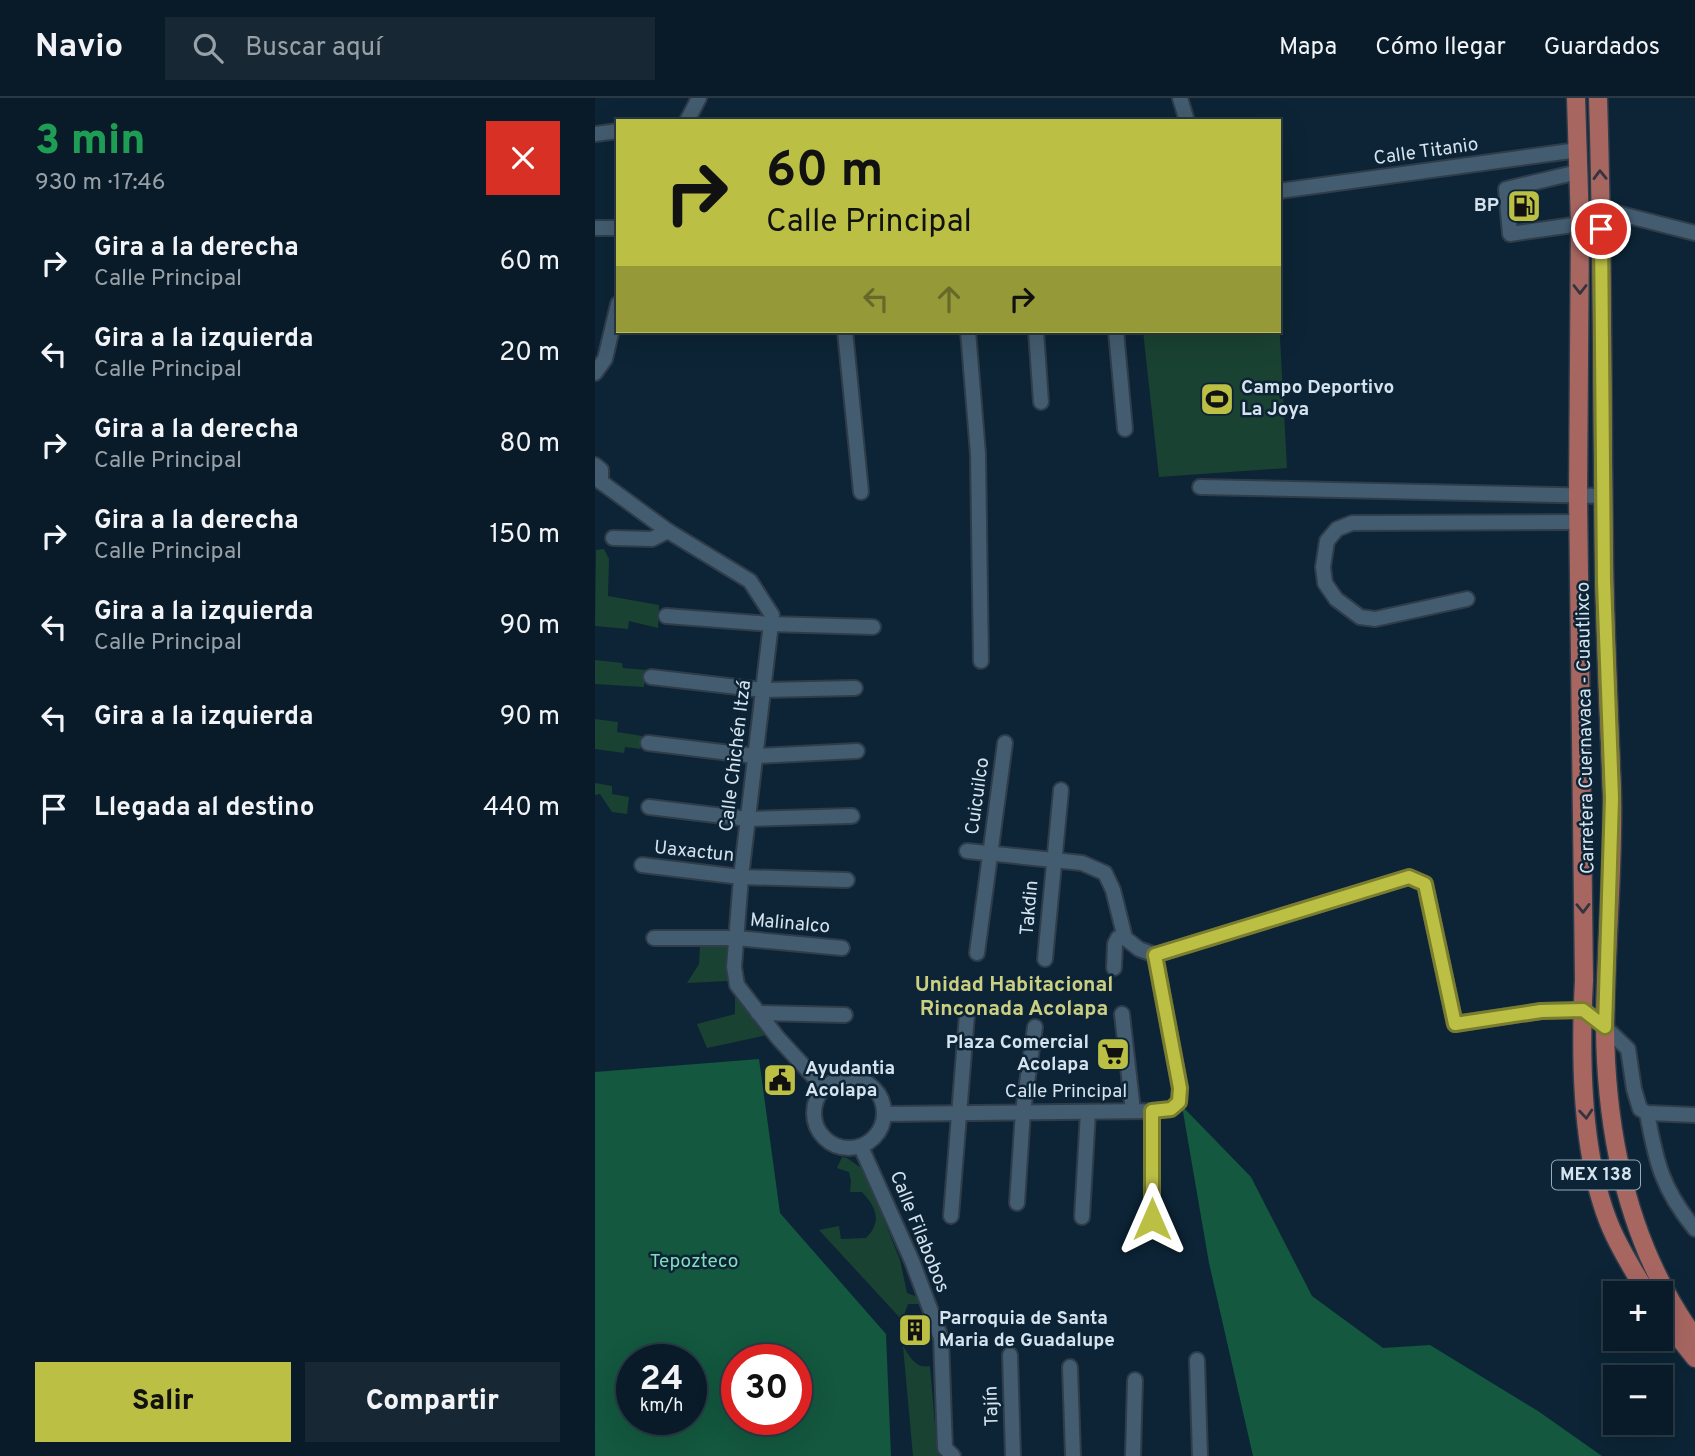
<!DOCTYPE html>
<html lang="es">
<head>
<meta charset="utf-8">
<style>
	:root { --surface:#091b28; --page:#172834; --text:#f1f3f6; --muted:#99a1a8; --line:#293945; --accent:#bbc045 }
	body { margin:0; font-family:Overpass,sans-serif; background:var(--page); color:var(--text); height:100vh; display:flex; flex-direction:column; font-size:26px; white-space:nowrap }
	* { box-sizing:border-box; margin:0 }
	p { font-size:23px; color:var(--muted) }
	.icon { flex:none; width:38px; height:38px; fill:none; stroke:currentColor; stroke-width:2; stroke-linecap:round; stroke-linejoin:round }
	.map { position:relative; flex:1; overflow:hidden }
	.drawer { display:flex; flex-direction:column; background:var(--surface); width:595px }
	.drawer>* { flex:none }
	.top-card { position:absolute; left:21px; top:21px; width:665px; height:214px; border-radius:0px; box-shadow:0 7px 28px #0002,0 0 0 2px var(--line); background:#bbc045; color:#111; overflow:hidden }
	.fabs { position:absolute; left:1008px; top:1183px; display:grid; gap:14px }
	.fabs a { display:grid; place-items:center; width:70px; height:70px; border-radius:0px; background:var(--surface); box-shadow:0 7px 28px #0002,0 0 0 2px var(--line); font-size:35px }
	.speed { position:absolute; left:21px; top:1246px; display:flex; gap:14px; font-size:35px; font-weight:700; text-align:center }
	.speed>* { display:grid; place-content:center; width:91px; height:91px; border-radius:50%; background:var(--surface); box-shadow:0 7px 28px #0002,0 0 0 2px var(--line); line-height:1 }
	.speed small { font-size:18px; font-weight:400 }
	.speed .limit { border:10px solid #d22; background:#fff; color:#111 }
	.pin { position:absolute; display:grid; place-items:center; width:60px; height:60px; color:#fff; margin:-30px; border:4px solid #fff; border-radius:50%; box-shadow:0 2px 7px #0007 }
	.me { position:absolute; width:77px; margin:-38px; rotate:0deg; stroke-linejoin:round; filter:drop-shadow(0 0 5px #0008) }
	.turn { display:flex; align-items:center; gap:24px; height:147px; padding:0 35px; font-size:32px }
	.turn .icon { width:91px; height:91px; stroke-width:2.5 }
	.turn b { display:block; font-size:49px; line-height:60px }
	.lanes { display:flex; align-items:center; height:66px; padding:0 35px; background:#0003; justify-content:center; gap:35px; direction:ltr }
	.lanes .off { opacity:.35 }
	.round { display:grid; place-items:center; flex:none; width:74px; height:74px; border-radius:0px; background:var(--page) }
	.headline { display:flex; align-items:center; justify-content:space-between; height:119px; padding:0 35px }
	h1 { font-size:42px; font-weight:800; line-height:52px; color:#1e9e55 }
	.action { display:flex; gap:14px; margin-top:auto; padding:14px 35px }
	.action a { flex:1; height:80px; border-radius:0px; background:var(--accent); color:#111; font-size:28px; font-weight:800; line-height:80px; text-align:center }
	.action a+a { background:var(--page); color:var(--text) }
	ul { padding:0; list-style:none }
	li { display:flex; align-items:center; gap:21px; height:91px; padding:0 35px }
	li div { flex:1 }
	li b { display:block; font-size:26px }
	li em { font-style:normal }
	header { display:flex; align-items:center; gap:42px; box-sizing:border-box; height:98px; padding:0 35px; background:var(--surface); border-bottom:2px solid var(--line) }
	header strong { font-size:33px }
	nav { display:flex; gap:38px; margin-inline-start:auto; font-size:24px }
	.search { width:490px; height:63px; background:var(--page); display:flex; align-items:center; gap:18px; box-sizing:border-box; padding:0 24px; border-radius:0px; color:var(--muted); font-size:26px }
	main { display:flex; flex:1; min-height:0 }
	.map>svg:first-child { display:block }
</style>
</head>
<body>
<header>
<strong>Navio</strong>
<div class="search"><svg class="icon" aria-label="search" viewBox="0 0 24 24"><circle cx="10" cy="10" r="6"/><path d="M15 15l6 6"/></svg>Buscar aquí</div>
<nav><a>Mapa</a><a>Cómo llegar</a><a>Guardados</a></nav>
</header>
<main>
<section class="drawer">
<div class="headline"><div><h1>3 min</h1><p>930 m · 17:46</p></div><a class="round" style="background:#d93025;color:#fff"><svg class="icon" aria-label="close" viewBox="0 0 24 24"><path d="M6 6l12 12M18 6L6 18"/></svg></a></div>
<ul>
<li><svg class="icon" aria-label="right" viewBox="0 0 24 24"><path d="M7 20v-9h11M14 6l5 5-5 5"/></svg><div><b>Gira a la derecha</b><p>Calle Principal</p></div><em>60 m</em></li>
<li><svg class="icon" aria-label="left" viewBox="0 0 24 24"><path d="M17 20v-9H6M10 6l-5 5 5 5"/></svg><div><b>Gira a la izquierda</b><p>Calle Principal</p></div><em>20 m</em></li>
<li><svg class="icon" aria-label="right" viewBox="0 0 24 24"><path d="M7 20v-9h11M14 6l5 5-5 5"/></svg><div><b>Gira a la derecha</b><p>Calle Principal</p></div><em>80 m</em></li>
<li><svg class="icon" aria-label="right" viewBox="0 0 24 24"><path d="M7 20v-9h11M14 6l5 5-5 5"/></svg><div><b>Gira a la derecha</b><p>Calle Principal</p></div><em>150 m</em></li>
<li><svg class="icon" aria-label="left" viewBox="0 0 24 24"><path d="M17 20v-9H6M10 6l-5 5 5 5"/></svg><div><b>Gira a la izquierda</b><p>Calle Principal</p></div><em>90 m</em></li>
<li><svg class="icon" aria-label="left" viewBox="0 0 24 24"><path d="M17 20v-9H6M10 6l-5 5 5 5"/></svg><div><b>Gira a la izquierda</b></div><em>90 m</em></li>
<li><svg class="icon" aria-label="arrive" viewBox="0 0 24 24"><path d="M6 21V4h12l-3 4 3 4H6"/></svg><div><b>Llegada al destino</b></div><em>440 m</em></li>
</ul>
<div class="action"><a>Salir</a><a>Compartir</a></div>
</section>
<div class="map">
<svg width="1100" height="1358" viewBox="0 0 1100 1358">
	<rect width="100%" height="100%" fill="#0c2435"/>
	<!-- green -->
	<g fill="#1a4232">
		<polygon points="684,221 692,370 564,379 548,233 684,233"/>
		<polygon points="9,451 14,461 13,498 64,507 63,530 34,523 33,531 0,528 1,452"/>
		<polygon points="0,562 27,565 28,570 51,572 49,589 0,586"/>
		<polygon points="0,621 23,624 22,634 47,638 45,651 30,649 29,655 0,651"/>
		<polygon points="0,685 17,688 17,696 34,699 32,716 17,714 5,696 0,697"/>
		<polygon points="105,846 132,849 132,883 92,885 104,866"/>
		<polygon points="140,899 172,937 112,950 102,926 140,916"/>
		<path d="M247,1059L252,1060L269,1072L305,1162L312,1195L326,1200L328,1206H313L307,1222L224,1132L244,1128L246,1141L271,1140C287,1124 282,1110 267,1094H255L256,1083L254,1074L242,1070Z"/>
		<path d="M308,1248C315,1259 321,1271 335,1268L342,1351L345,1358H318Z"/>
	</g>
	<!-- forest -->
	<g fill="#13583f" fill-rule="evenodd">
		<path d="M164,961L185,1115L291,1236L296,1358H0V974ZM37,1262H96V1321H37ZM142,1262H201V1321H142Z"/>
		<polygon points="587,1008 656,1079 717,1198 788,1250 835,1247 943,1313 1007,1358 658,1358 614,1165"/>
	</g>
	<g fill="none" stroke-linecap="round" stroke-linejoin="round">
		<!-- minor casing -->
		<g stroke="#2f3c4a" stroke-width="18">
			<g id="minor">
				<polyline points="585,0 592,23"/>
				<polyline points="92,23 104,0"/>
				<polyline points="0,36 23,33"/>
				<polyline points="983,74 911,91 915,136 985,126"/>
				<polyline points="684,93 983,52"/>
				<polyline points="1006,111 1100,135"/>
				<polyline points="0,130 23,130"/>
				<polyline points="250,233 266,394"/>
				<polyline points="373,233 383,356 386,563"/>
				<polyline points="441,233 446,304"/>
				<polyline points="521,233 530,331"/>
				<polyline points="0,275 10,261 23,206"/>
				<polyline points="0,367 6,372 6,384"/>
				<polyline points="6,384 73,433 155,483 177,517 146,779 139,869 142,887 183,940 229,990"/>
				<polyline points="605,389 1008,398"/>
				<polyline points="18,440 57,441 73,433"/>
				<polyline points="872,501 780,521 765,519 741,501 730,485 728,469 732,443 742,431 757,425 984,424"/>
				<polyline points="71,518 175,526 278,529"/>
				<polyline points="56,579 169,592 260,590"/>
				<polyline points="53,645 160,658 262,653"/>
				<polyline points="54,709 153,721 257,718"/>
				<polyline points="372,753 487,765 510,775 518,792 530,840 544,851 560,857 814,779 830,786 860,926 946,913 988,912 1010,929 1033,951 1039,991 1045,1011 1052,1015 1100,1017"/>
				<polyline points="47,767 146,779 252,782"/>
				<polyline points="59,840 141,840 247,850"/>
				<polyline points="382,855 410,645"/>
				<polyline points="450,861 466,692"/>
				<polyline points="519,870 520,846 523,840 530,840"/>
				<polyline points="163,915 250,917"/>
				<polyline points="527,916 538,1013"/>
				<circle cx="254" cy="1015" r="35"/>
				<path d="M1052,1015C1061,1064 1067,1091 1100,1131"/>
				<polyline points="290,1016 557,1013 576,1011 584,1004 585,991 560,857"/>
				<polyline points="266,1049 317,1163 346,1240 350,1350 358,1358"/>
				<polyline points="422,1105 428,1013 440,929"/>
				<polyline points="356,1118 372,916"/>
				<polyline points="487,1119 493,1014"/>
				<polyline points="557,1121 557,1013"/>
				<polyline points="415,1257 418,1358"/>
				<polyline points="602,1262 605,1358"/>
				<polyline points="475,1269 478,1358"/>
				<polyline points="538,1358 540,1282"/>
			</g>
		</g>
		<!-- major casing -->
		<g stroke="#2f3c4a" stroke-width="21">
			<g id="major">
				<path d="M981,0L985,126L983,398L989,882C985,957 986,1060 1016,1130C1026,1153 1039,1174 1052,1195"/>
				<path d="M1003,0C1008,154 1007,308 1009,462C1010,540 1014,617 1017,695C1019,773 1010,851 1010,929C1011,1040 1034,1149 1100,1240"/>
				<polyline points="1066,1217 1100,1260"/>
			</g>
		</g>
		<!-- minor -->
		<use href="#minor" stroke="#435c6f" stroke-width="14"/>
		<!-- major -->
		<use href="#major" stroke="#a86661" stroke-width="18"/>
	</g>
	<!-- one-way arrows -->
	<defs><path id="oneway-chevron" d="M-2-3.5L2.5 0L-2 3.5" fill="none" stroke-width="1.6" stroke-linecap="round" stroke-linejoin="round" transform="scale(1.75)"/></defs>
	<g stroke="#333440">
		<use href="#oneway-chevron" transform="translate(1005 77) rotate(-91)"/>
		<use href="#oneway-chevron" transform="translate(985 191) rotate(90)"/>
		<use href="#oneway-chevron" transform="translate(988 810) rotate(89)"/>
		<use href="#oneway-chevron" transform="translate(991 1016) rotate(85)"/>
	</g>
	<g fill="none" stroke-linecap="round" stroke-linejoin="round">
		<!-- route casing -->
		<g stroke="#7a7d2d" stroke-width="18">
			<polyline id="route" points="557,1121 557,1013 576,1011 584,1004 585,990 560,857 814,779 830,786 860,926 946,913 988,912 1010,929 1017,700 1009,483 1006,131"/>
		</g>
		<!-- route -->
		<use href="#route" stroke="#bbc045" stroke-width="12"/>
	</g>
	<!-- icons -->
	<defs>
		<g id="fuel-square" transform="scale(1.75)"><rect x="-9" y="-9" width="18" height="18" rx="4" fill="#bbc045" stroke="#0c2435"/><path d="M-5.5-6h7V0h2V4h1.3V-2.5L3-4.5l.8-.8L6-3V5H2.5V1h-1V6h-7ZM-4.2-4.7v3.2H.2V-4.7Z" fill="#111"/></g>
		<g id="stadium-square" transform="scale(1.75)"><rect x="-9" y="-9" width="18" height="18" rx="4" fill="#bbc045" stroke="#0c2435"/><path d="M0-5a6.5 5 0 1 0 0 10a6.5 5 0 1 0 0-10ZM-3.5-1.8h7v3.6h-7Z" fill="#111"/></g>
		<g id="supermarket-square" transform="scale(1.75)"><rect x="-9" y="-9" width="18" height="18" rx="4" fill="#bbc045" stroke="#0c2435"/><path d="M-6-5.5h2.5l.6 2H6L4.5 2H-2.5L-4.4-4H-6ZM-1.5 3.2a1.3 1.3 0 1 0 .1 0ZM3 3.2a1.3 1.3 0 1 0 .1 0Z" fill="#111"/></g>
		<g id="civic-square" transform="scale(1.75)"><rect x="-9" y="-9" width="18" height="18" rx="4" fill="#bbc045" stroke="#0c2435"/><path d="M-.6-6.5H3V-4.5H.6V-3L4-1V1h2V6H-6V1h2V-1L-.6-3ZM-1.2 2.5V6h2.4V2.5Z" fill="#111"/></g>
		<g id="building-square" transform="scale(1.75)"><rect x="-9" y="-9" width="18" height="18" rx="4" fill="#bbc045" stroke="#0c2435"/><path d="M-4-6H4V6H1V3H-1V6H-4ZM-2.5-4.3h1.7v1.8h-1.7ZM.8-4.3h1.7v1.8H.8ZM-2.5-1h1.7V.8h-1.7ZM.8-1h1.7V.8H.8Z" fill="#111"/></g>
	</defs>
	<g fill-rule="evenodd">
		<use href="#fuel-square" x="929" y="108"/>
		<use href="#stadium-square" x="622" y="301"/>
		<use href="#supermarket-square" x="518" y="956"/>
		<use href="#civic-square" x="185" y="982"/>
		<use href="#building-square" x="320" y="1232"/>
	</g>
	<g text-anchor="middle" dominant-baseline="central" stroke-width="5" stroke-linejoin="round" paint-order="stroke">
		<!-- shield labels -->
		<rect fill="#0c2435" stroke="#99aab7" stroke-width="2" x="957" y="1062.5" width="88" height="29" rx="5"/>
		<g font-size="18" font-weight="bold" fill="#d5e3ef">
			<text x="1001" y="1077">MEX 138</text>
		</g>
		<!-- street labels -->
		<g font-size="19" fill="#d5e3ef" stroke="#0c2435">
			<text transform="translate(831 54) rotate(-8)">Calle Titanio</text>
			<text transform="translate(991 630) rotate(-91)">Carretera Cuernavaca - Cuautlixco</text>
			<text transform="translate(141 658) rotate(-83)">Calle Chichén Itzá</text>
			<text transform="translate(383 698) rotate(-82)">Cuicuilco</text>
			<text transform="translate(99 754) rotate(6)">Uaxactun</text>
			<text transform="translate(435 810) rotate(-85)">Takdin</text>
			<text transform="translate(195 826) rotate(5)">Malinalco</text>
			<text x="471" y="994">Calle Principal</text>
			<text transform="translate(324 1134) rotate(68)">Calle Filabobos</text>
			<text transform="translate(397 1308) rotate(-92)">Tajín</text>
		</g>
		<!-- poi labels -->
		<g font-size="19" font-weight="bold" fill="#d5e3ef" stroke="#0c2435" text-anchor="start">
			<text x="904" y="108" text-anchor="end">BP</text>
			<text x="646" y="290">Campo Deportivo<tspan x="646" dy="22">La Joya</tspan></text>
			<text x="494" y="945" text-anchor="end">Plaza Comercial<tspan x="494" dy="22">Acolapa</tspan></text>
			<text x="210" y="971">Ayudantia<tspan x="210" dy="22">Acolapa</tspan></text>
			<text x="344" y="1221">Parroquia de Santa<tspan x="344" dy="22">Maria de Guadalupe</tspan></text>
		</g>
		<!-- park labels -->
		<g font-size="19" fill="#80dfb6" stroke="#0c2435">
			<text x="99" y="1164">Tepozteco</text>
		</g>
		<!-- neighbourhood labels -->
		<g font-size="21" font-weight="bold" fill="#cacf81" stroke="#0c2435">
			<text x="419" y="887">Unidad Habitacional<tspan x="419" dy="24">Rinconada Acolapa</tspan></text>
		</g>
	</g>
</svg>
<div class="fabs">
<a>+</a>
<a>−</a>
</div>
<div class="speed"><div>24<small>km/h</small></div><div class="limit">30</div></div>
<div class="pin" style="left:1006px;top:131px;background:#d93025"><svg class="icon" aria-label="arrive" viewBox="0 0 24 24"><path d="M6 21V4h12l-3 4 3 4H6"/></svg></div>
<svg class="me" style="left:557px;top:1121px" viewBox="-20 -20 40 40"><path d="M0-17L14 15 0 8-14 15z" fill="#bbc045" stroke="#fff" stroke-width="4"/></svg>
<div class="top-card">
<div class="turn"><svg class="icon" aria-label="right" viewBox="0 0 24 24"><path d="M7 20v-9h11M14 6l5 5-5 5"/></svg><div><b>60 m</b>Calle Principal</div></div>
<div class="lanes"><svg class="icon off" aria-label="left" viewBox="0 0 24 24"><path d="M17 20v-9H6M10 6l-5 5 5 5"/></svg><svg class="icon off" aria-label="ahead" viewBox="0 0 24 24"><path d="M12 20V5M6 11l6-6 6 6"/></svg><svg class="icon" aria-label="right" viewBox="0 0 24 24"><path d="M7 20v-9h11M14 6l5 5-5 5"/></svg></div>
</div>
</div>
</main>
</body>
</html>
